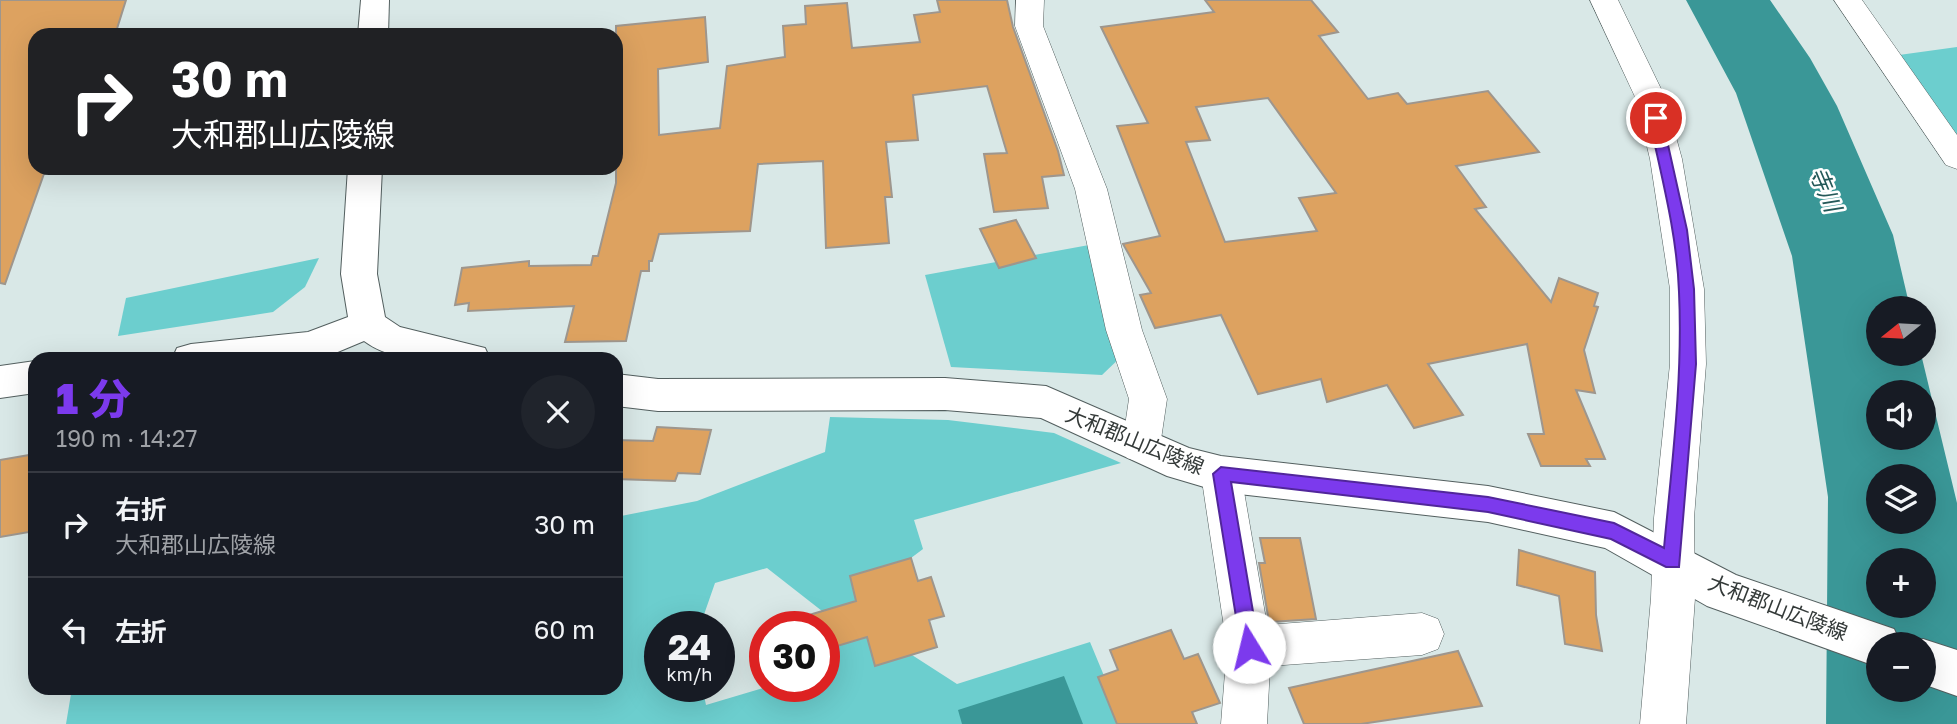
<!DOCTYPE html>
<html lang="ja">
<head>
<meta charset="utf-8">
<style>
	:root { --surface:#171b24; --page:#20242c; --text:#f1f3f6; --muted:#9ea1a6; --line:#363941; --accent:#7c3aed }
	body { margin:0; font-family:"Golos Text","Noto Sans JP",sans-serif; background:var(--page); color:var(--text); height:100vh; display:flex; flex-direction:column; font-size:26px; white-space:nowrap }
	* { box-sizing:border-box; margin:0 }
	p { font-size:23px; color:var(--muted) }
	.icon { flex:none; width:38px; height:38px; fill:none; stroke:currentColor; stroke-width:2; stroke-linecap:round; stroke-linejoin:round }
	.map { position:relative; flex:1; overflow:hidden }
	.drawer { position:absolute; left:28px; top:352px; width:595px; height:343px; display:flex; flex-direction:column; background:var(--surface); border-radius:21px; box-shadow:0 7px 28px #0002 }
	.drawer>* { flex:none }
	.guide { position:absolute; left:28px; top:28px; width:595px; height:147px; border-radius:21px; box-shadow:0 7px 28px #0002; background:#202124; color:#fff; overflow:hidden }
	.needle { width:46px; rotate:252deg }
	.buttons { position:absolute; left:1866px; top:296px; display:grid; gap:14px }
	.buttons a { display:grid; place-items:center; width:70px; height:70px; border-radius:50%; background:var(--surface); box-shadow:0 7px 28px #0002; font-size:35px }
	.speed { position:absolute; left:644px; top:611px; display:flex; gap:14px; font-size:35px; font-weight:700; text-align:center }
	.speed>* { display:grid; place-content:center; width:91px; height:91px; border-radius:50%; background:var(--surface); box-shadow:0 7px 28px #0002; line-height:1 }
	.speed small { font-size:18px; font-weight:400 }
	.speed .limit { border:10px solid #d22; background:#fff; color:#111 }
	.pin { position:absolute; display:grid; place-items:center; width:60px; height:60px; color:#fff; margin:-30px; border:4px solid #fff; border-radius:50%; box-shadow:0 2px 7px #0007 }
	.me { position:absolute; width:77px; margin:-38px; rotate:351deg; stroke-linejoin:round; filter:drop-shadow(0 0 5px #0008) }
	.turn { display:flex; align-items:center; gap:24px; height:147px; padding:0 28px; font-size:32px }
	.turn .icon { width:91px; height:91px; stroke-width:2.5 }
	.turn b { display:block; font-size:49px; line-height:60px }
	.round { display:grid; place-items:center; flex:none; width:74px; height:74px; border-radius:37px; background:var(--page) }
	.summary { display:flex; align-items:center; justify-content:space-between; height:119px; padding:0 28px }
	h1 { font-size:42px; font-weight:800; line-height:52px; color:var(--accent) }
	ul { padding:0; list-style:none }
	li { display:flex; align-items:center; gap:21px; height:105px; padding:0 28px; border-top:2px solid var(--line) }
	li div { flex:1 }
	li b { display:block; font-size:26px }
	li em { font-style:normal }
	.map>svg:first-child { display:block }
</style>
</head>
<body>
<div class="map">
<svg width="1957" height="724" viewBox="0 0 1957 724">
	<rect width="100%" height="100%" fill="#d9e8e7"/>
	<!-- green -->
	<g fill="#6ccece">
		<polygon points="1957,47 1957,135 1899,55"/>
		<polygon points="1089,245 1125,353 1102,375 951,367 925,275"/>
		<polygon points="319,258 305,287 273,312 118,336 126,298"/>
		<polygon points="830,417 948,420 1054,433 1121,463 914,520 923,549 911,558 850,576 856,601 822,611 767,568 715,583 700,626 660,626 660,686 702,686 706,705 770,686 824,686 824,650 867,637 875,666 912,655 957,684 1090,642 1124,724 66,724 72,688 616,688 616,517 697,501 825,452"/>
	</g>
	<!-- water -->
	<g fill="#3a9797" fill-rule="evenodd">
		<path d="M1686,0H1770L1810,58L1837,106L1893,235L1910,308H1878V354H1921L1957,503V724H1826L1828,497L1792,256L1736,93ZM1878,392H1923V438H1878ZM1878,476H1923V522H1878ZM1878,560H1923V606H1878ZM1878,644H1923V690H1878Z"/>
		<polygon points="1064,676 1083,724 962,724 958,710"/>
	</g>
	<!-- building -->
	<g fill="#dda260" stroke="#9e968d" stroke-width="2" fill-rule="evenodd">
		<polygon points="0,0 126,0 115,35 35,35 35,168 46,168 5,284 0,283"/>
		<polygon points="937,0 1007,0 1013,27 1058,151 1064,175 1042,177 1048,208 994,212 984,154 1007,153 987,86 913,95 918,140 886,142 892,197 885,197 889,243 826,248 823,161 758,164 750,231 659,234 652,261 649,261 649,271 641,271 626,341 565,342 574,306 468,311 469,303 455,305 462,268 529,261 529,266 591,265 593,256 598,256 616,183 616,26 705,17 708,62 658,69 659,135 720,128 727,66 785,57 783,26 806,24 805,6 847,3 852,48 920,42 914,15 940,12"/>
		<path d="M1205,0H1311L1338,32L1319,36L1368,99L1398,93L1407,104L1488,91L1539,152L1456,166L1486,207L1475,209L1551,302L1559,278L1598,293L1594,306L1598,307L1584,350L1595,393L1576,390L1605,459H1586L1590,466H1541L1528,434H1544L1527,344L1428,364L1463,415L1414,428L1387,385L1327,402L1321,379L1258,394L1221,315L1155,328L1140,295L1151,293L1123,244L1160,236L1117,126L1148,123L1101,27L1214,12ZM1268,98L1336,193L1299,198L1317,231L1225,242L1186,142L1210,140L1196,107Z"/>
		<polygon points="1016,220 1036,258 999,268 980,229"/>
		<polygon points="657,427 711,430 700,474 678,473 675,481 616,479 616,440 653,441"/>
		<polygon points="35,454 35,531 0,537 0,460"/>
		<polygon points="1260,538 1300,538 1316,619 1269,622 1259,563 1265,563"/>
		<polygon points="1519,550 1595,572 1596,615 1602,651 1565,644 1559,596 1517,585"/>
		<polygon points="911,558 918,581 931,577 944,616 929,620 937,647 875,666 867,637 824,650 824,626 790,626 789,621 856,601 850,576"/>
		<polygon points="1171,630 1184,659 1198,654 1220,703 1192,712 1197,724 1117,724 1098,677 1118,670 1110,650"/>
		<polygon points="1458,651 1482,706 1361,724 1304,724 1289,688"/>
	</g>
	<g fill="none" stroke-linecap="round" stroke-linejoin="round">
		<!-- street casing -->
		<g stroke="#535f5f" stroke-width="1">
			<g id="street">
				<polygon points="1016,0 1044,0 1043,26 1107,189 1142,330 1167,399 1160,446 1155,458 1141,462 1127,458 1122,446 1129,399 1106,330 1075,189 1015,26"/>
				<polygon points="1590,0 1618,0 1665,97 1682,159 1704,289 1706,364 1694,518 1695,598 1686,724 1640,724 1651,598 1654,518 1670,364 1670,289 1650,159 1635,97"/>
				<polygon points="1834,0 1862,0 1957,135 1957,169 1946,165"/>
				<polygon points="1221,457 1235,462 1241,474 1267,625 1422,613 1438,619 1444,634 1438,649 1422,655 1270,666 1267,724 1221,724 1227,647 1201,474 1207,462"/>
			</g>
		</g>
		<!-- secondary casing -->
		<g stroke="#535f5f" stroke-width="2">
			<g id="secondary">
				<polygon points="361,0 389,0 388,35 358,35"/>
				<path d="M348,168H382L377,274L385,317L400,327L485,348L490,359C449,359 399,367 364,341L321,359H172L177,348L191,344L308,332L348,317L341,274Z"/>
				<polygon points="35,361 35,393 0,398 0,366"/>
				<polygon points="616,374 658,379 945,378 1046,386 1189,448 1221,456 1488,486 1614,512 1736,575 1894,629 1901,644 1878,644 1878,667 1707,606 1605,548 1488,522 1221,492 1167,476 1041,418 945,410 658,411 616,406"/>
				<polygon points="1923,639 1957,650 1957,696 1923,684 1923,644 1909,644"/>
			</g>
		</g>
		<!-- street -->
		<use href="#street" fill="#fff" fill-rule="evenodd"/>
		<!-- secondary -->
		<use href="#secondary" fill="#fff" fill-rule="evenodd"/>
	</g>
	<!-- route -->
	<path fill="#7c3aed" stroke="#51269a" stroke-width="2" d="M1656,114L1662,118L1687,230L1694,289L1696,364L1679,567H1666L1611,539L1488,512L1231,482L1259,647L1256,654L1249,656L1242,654L1213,474L1221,467L1488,497L1614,523L1664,548C1672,463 1683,377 1679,292C1677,233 1661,175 1649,118Z"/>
	<g text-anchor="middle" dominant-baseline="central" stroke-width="5" stroke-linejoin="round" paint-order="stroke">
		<!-- street labels -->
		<g font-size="21" fill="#343a39" stroke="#fff">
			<text transform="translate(1135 440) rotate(22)">大和郡山広陵線</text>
			<text transform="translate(1778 607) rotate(21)">大和郡山広陵線</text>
		</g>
		<!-- water labels -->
		<g font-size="23" font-style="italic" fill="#245959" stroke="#fff">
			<text transform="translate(1826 189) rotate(67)">寺川</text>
		</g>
	</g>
</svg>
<div class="buttons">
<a><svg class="needle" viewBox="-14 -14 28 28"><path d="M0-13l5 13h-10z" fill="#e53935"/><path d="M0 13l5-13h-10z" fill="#9ea1a6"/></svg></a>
<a><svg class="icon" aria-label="sound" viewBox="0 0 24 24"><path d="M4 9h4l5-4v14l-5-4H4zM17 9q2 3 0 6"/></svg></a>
<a><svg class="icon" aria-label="layers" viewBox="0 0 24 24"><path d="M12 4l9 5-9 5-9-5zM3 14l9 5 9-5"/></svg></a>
<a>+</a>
<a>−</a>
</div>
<div class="speed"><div>24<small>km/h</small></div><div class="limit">30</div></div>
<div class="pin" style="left:1656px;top:118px;background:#d93025"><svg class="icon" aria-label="arrive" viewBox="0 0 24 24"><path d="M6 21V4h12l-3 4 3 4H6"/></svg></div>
<svg class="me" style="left:1249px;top:647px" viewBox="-20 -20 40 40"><circle r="19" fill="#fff"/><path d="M0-13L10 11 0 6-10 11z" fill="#7c3aed"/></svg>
<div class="guide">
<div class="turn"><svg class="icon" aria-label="right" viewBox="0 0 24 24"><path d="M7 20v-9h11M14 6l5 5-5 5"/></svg><div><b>30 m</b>大和郡山広陵線</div></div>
</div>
<section class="drawer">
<div class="summary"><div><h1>1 分</h1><p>190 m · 14:27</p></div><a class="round"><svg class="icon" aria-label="close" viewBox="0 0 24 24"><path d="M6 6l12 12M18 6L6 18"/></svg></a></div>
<ul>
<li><svg class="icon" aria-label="right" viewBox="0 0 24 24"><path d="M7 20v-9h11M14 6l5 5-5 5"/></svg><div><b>右折</b><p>大和郡山広陵線</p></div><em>30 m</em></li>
<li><svg class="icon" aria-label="left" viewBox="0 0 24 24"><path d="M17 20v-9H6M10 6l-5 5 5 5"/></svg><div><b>左折</b></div><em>60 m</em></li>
</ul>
</section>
</div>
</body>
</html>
